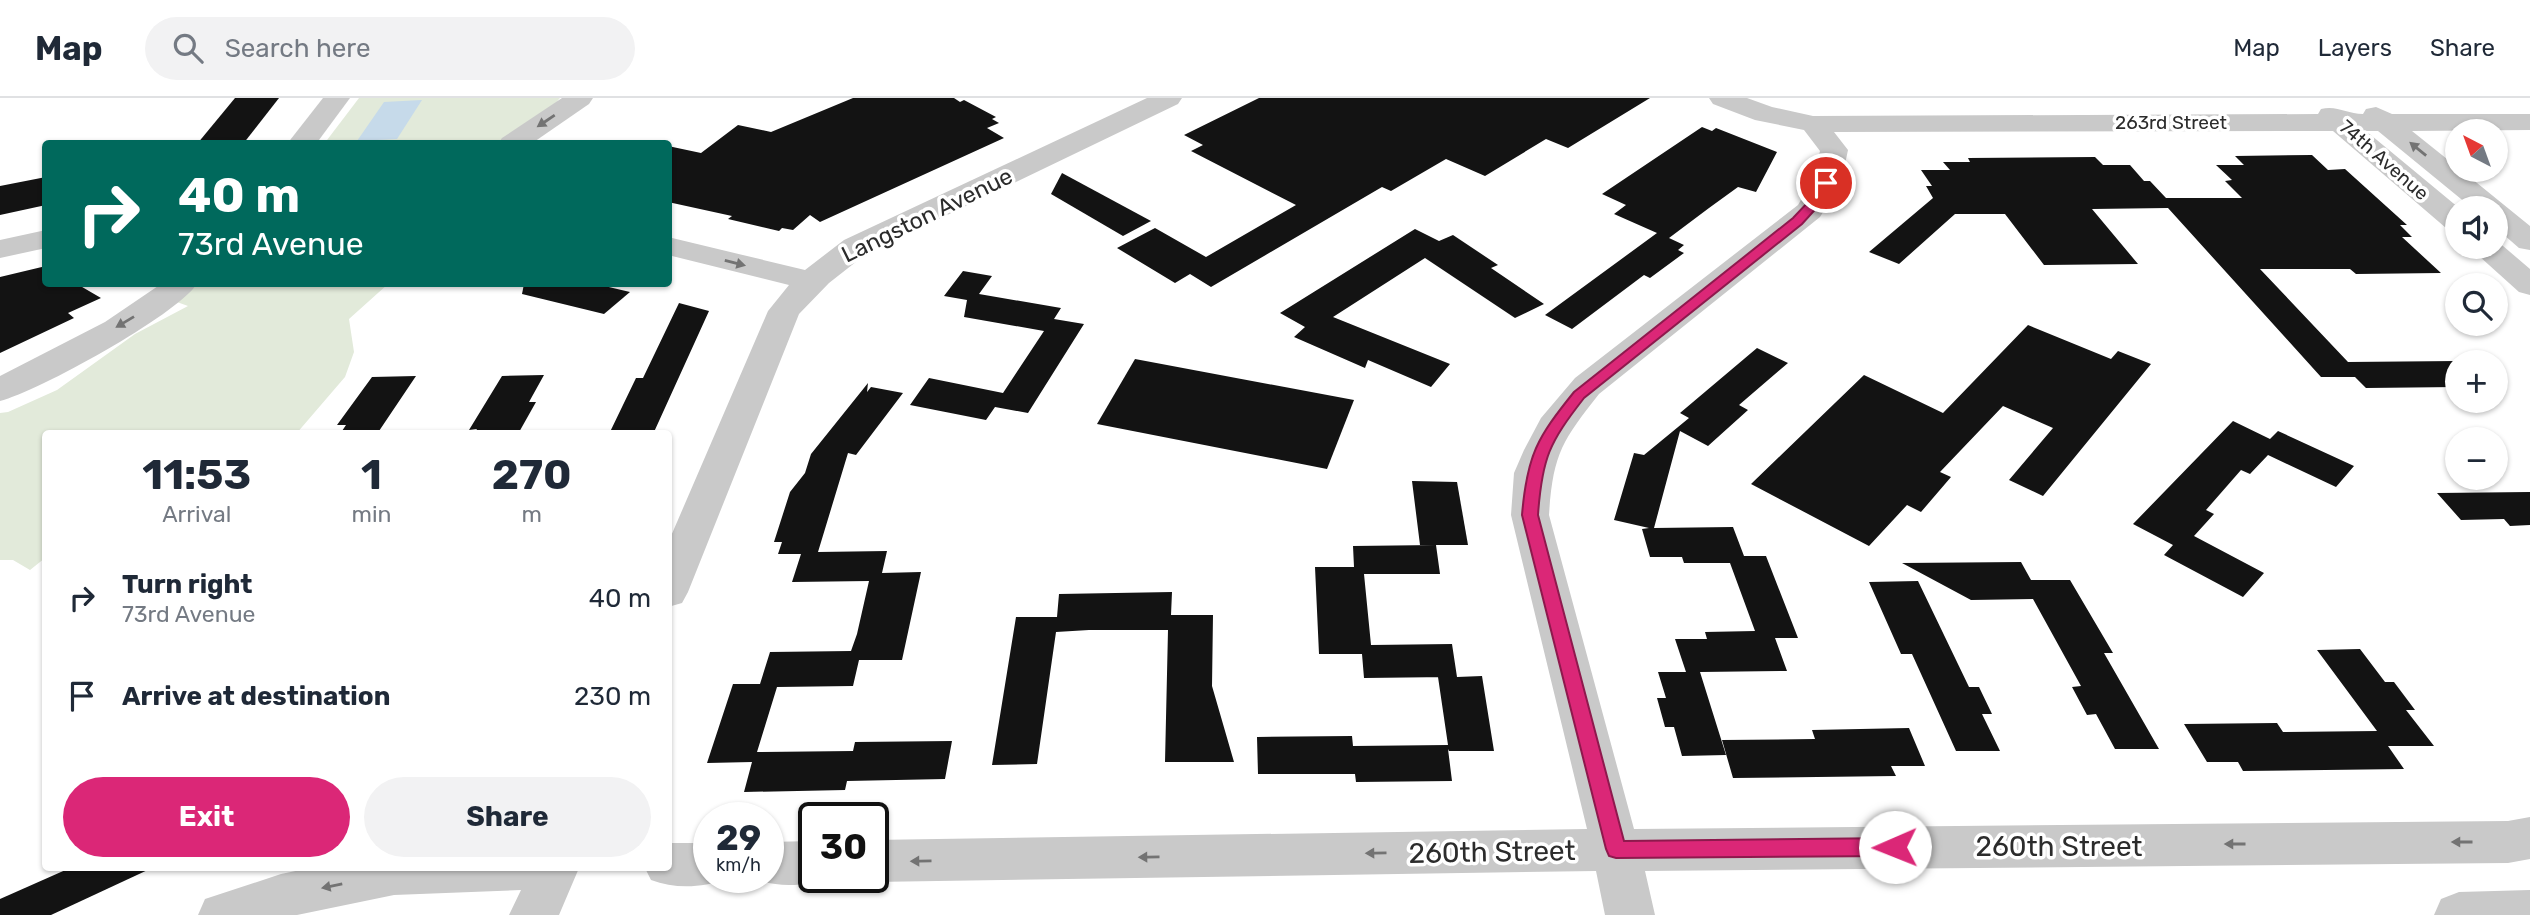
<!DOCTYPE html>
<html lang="en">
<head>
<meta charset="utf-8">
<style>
	:root { --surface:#fff; --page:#f2f2f3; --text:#1f2937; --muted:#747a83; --line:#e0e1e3; --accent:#db2777 }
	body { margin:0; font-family:Rubik,sans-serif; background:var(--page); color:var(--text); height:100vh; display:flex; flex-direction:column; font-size:26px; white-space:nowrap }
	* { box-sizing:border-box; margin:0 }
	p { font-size:23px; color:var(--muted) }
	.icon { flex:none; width:38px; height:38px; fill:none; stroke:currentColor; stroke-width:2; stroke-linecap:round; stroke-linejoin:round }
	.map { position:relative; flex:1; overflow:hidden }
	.details { position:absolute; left:42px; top:332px; width:630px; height:441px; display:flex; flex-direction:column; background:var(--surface); border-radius:7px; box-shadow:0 2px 5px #0004 }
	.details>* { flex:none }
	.banner { position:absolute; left:42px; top:42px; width:630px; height:147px; border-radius:7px; box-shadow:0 2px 5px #0004; background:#00695c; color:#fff; overflow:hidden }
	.needle { width:46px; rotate:319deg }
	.buttons { position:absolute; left:2445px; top:21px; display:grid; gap:14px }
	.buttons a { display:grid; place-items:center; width:63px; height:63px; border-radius:50%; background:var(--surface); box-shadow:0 2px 5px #0004; font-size:35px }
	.speed { position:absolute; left:693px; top:704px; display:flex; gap:14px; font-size:35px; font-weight:700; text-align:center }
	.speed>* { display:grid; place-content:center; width:91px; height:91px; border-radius:50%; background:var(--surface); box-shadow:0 2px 5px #0004; line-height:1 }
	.speed small { font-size:18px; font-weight:400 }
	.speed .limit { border:4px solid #111; border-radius:10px; background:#fff; color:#111 }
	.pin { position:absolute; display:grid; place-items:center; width:60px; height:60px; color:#fff; margin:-30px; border:4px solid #fff; border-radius:50%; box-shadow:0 2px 7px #0007 }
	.me { position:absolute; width:77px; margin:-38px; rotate:269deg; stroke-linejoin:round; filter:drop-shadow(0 0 5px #0008) }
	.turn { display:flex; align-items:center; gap:24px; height:147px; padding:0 21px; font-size:32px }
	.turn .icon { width:91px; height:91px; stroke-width:2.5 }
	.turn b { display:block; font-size:49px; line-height:60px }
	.eta { display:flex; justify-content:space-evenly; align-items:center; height:119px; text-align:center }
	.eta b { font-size:42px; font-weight:700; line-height:49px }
	.primary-button { display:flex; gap:14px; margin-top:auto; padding:14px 21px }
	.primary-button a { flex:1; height:80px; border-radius:42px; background:var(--accent); color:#fff; font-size:28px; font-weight:700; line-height:80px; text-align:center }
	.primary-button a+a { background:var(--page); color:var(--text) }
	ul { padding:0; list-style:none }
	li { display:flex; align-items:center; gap:21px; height:98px; padding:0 21px }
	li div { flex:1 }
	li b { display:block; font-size:26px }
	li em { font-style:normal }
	header { display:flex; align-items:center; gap:42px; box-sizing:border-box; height:98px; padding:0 35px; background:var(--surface); border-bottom:2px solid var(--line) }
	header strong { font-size:33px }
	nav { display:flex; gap:38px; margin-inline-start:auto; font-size:24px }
	.search { width:490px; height:63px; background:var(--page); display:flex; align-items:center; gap:18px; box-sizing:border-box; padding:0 24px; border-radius:38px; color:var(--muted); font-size:26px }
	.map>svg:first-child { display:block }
</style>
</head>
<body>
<header>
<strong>Map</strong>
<div class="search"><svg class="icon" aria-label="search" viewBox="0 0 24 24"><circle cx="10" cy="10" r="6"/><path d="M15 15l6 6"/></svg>Search here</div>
<nav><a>Map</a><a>Layers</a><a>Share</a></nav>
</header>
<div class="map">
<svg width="2530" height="817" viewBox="0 0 2530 817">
	<rect width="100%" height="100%" fill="#fff"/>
	<!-- green -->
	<g fill="#e2eada">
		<polygon points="359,0 560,0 541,22 497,45 324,46"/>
		<polygon points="198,186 388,186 349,221 354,254 345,279 296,336 46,336 45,460 30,472 13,462 0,462 0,315 8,314 57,292 135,236 188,208 177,204"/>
	</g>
	<!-- water -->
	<polygon fill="#c6daea" points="422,2 397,41 357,43 384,4"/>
	<!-- building -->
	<g fill="#131313">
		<polygon points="235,0 279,0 243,46 197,46"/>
		<polygon points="853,0 954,0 960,4 964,2 996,19 992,21 999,25 987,30 1004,40 820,124 810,117 793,132 782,130 779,133 728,121 732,118 668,104 668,48 701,55 738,27 771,34"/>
		<polygon points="1259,0 1650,0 1568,50 1546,41 1485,78 1446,61 1391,93 1382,89 1211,189 1190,176 1175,185 1117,150 1155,130 1206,159 1296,107 1191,53 1203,47 1184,37"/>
		<polygon points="1702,29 1712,33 1716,30 1777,54 1756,94 1738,89 1709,110 1669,140 1684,147 1678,152 1684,155 1650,180 1644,177 1572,231 1545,217 1657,135 1614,116 1626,107 1602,96"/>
		<polygon points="2312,57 2328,72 2345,71 2407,127 2400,127 2412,139 2402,139 2441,175 2356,176 2350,171 2260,171 2348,264 2457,263 2457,289 2366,290 2355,279 2321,279 2168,110 2092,111 2138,166 2044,167 2005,116 1955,116 1899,166 1869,154 1933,100 1926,88 1932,88 1921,72 1950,72 1943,64 1970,64 1968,60 2095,59 2103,67 2130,67 2144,83 2150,83 2166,100 2242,100 2225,83 2232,82 2216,67 2244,67 2235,58"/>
		<polygon points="1062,75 1151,123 1123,138 1051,96"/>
		<polygon points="46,79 46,107 0,117 0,88"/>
		<polygon points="1415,131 1439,143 1453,137 1498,167 1491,170 1544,206 1515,220 1425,160 1333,219 1450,266 1431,289 1368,262 1365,270 1294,239 1305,229 1280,215"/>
		<polygon points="46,168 46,186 77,186 101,200 68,215 74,220 0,255 0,179"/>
		<polygon points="963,173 992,178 979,196 1061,210 1054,221 1084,226 1028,315 995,309 986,322 910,307 929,280 1003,295 1044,233 964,219 967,202 944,198"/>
		<polygon points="524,186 596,186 630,194 604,216 522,196"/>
		<polygon points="679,205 709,213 654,334 609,336 636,280 643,280"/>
		<polygon points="2028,227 2111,261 2118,253 2151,266 2043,398 2009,382 2053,330 2003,308 1940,374 1951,379 1921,414 1907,407 1869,448 1751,386 1864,277 1943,315"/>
		<polygon points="1757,250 1788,265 1739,307 1748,312 1708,348 1680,333 1654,430 1733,429 1744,458 1766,458 1798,540 1775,540 1787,573 1700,574 1726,657 1682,658 1674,629 1665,629 1657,600 1666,600 1658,574 1686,574 1675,541 1707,541 1705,534 1755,533 1730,465 1684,465 1682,459 1650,459 1642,431 1649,430 1614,422 1634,355 1644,357 1689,320 1680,315"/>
		<polygon points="1135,261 1354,302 1327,371 1097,326"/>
		<polygon points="544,277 529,304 536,304 518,336 474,336 477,331 469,332 502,278"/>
		<polygon points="416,278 377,336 340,336 346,327 337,327 372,279"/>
		<polygon points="868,285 867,294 871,289 903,295 856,357 848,355 818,454 887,453 882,475 921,474 902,562 859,562 853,588 777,589 757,654 853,653 855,644 952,643 945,681 847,683 845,692 744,694 752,664 707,665 733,586 760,586 770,554 851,553 857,536 869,483 792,484 801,456 778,456 782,444 774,444 790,394 805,375 811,356"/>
		<polygon points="2233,323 2270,341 2278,333 2354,368 2336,389 2268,357 2250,376 2241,372 2206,412 2214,416 2194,438 2264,475 2243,499 2164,457 2173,447 2133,426"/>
		<polygon points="1412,383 1457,384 1468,447 1420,447"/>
		<polygon points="2530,394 2530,427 2510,428 2504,421 2461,422 2437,395"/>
		<polygon points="1436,447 1440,476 1364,476 1371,547 1452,546 1457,579 1482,578 1494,653 1449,653 1448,651 1452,683 1356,684 1355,676 1258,676 1257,639 1352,638 1353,648 1448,647 1438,579 1448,579 1364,580 1362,556 1319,556 1315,469 1354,469 1353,448"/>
		<polygon points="2021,464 2031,482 2070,482 2113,555 2104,555 2159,651 2115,651 2096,616 2087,617 2072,589 2081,588 2033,501 1971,502 1902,465"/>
		<polygon points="1918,483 1969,589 1979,589 1992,616 1982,616 2000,653 1956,653 1912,556 1901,556 1869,484"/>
		<polygon points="1172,494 1171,517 1213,517 1212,588 1234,664 1165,664 1168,532 1089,532 1056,534 1037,666 992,667 1016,519 1057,519 1059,496"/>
		<polygon points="2360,551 2385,584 2394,584 2415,612 2406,612 2434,648 2388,648 2404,671 2243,673 2238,664 2207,664 2184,626 2277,625 2283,634 2377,633 2317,552"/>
		<polygon points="1909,630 1925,668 1891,668 1896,678 1733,680 1722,642 1815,641 1812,632"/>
		<polygon points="70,770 152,770 51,817 0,817 0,801"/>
	</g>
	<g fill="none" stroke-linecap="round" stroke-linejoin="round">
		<!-- minor -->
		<g fill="#c9c9c9" fill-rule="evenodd">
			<polygon points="323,0 350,0 316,46 287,46"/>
			<polygon points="562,0 593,0 589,6 531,46 498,46 502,40"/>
			<polygon points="1147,0 1182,0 1178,6 866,156 829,185 799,216 688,494 682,505 668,509 668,445 768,213 789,187 668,157 668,139 805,172 844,142"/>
			<path d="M1709,0H1747L1772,9L1813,18L2318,16L2321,11C2337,7 2347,16 2363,16L2366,11L2376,9L2392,16H2530V32L2412,33L2457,69V72H2461L2530,128V152L2519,150L2496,130V110H2472L2378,33H2366L2459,110L2457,133L2446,130L2333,33L1834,34L1848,52L1841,85L1820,119L1599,296C1562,343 1553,356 1549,417L1634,731L2508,723L2530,719V761L2508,765L1645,773L1655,817H1605L1596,773L873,784L857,779H873V742L1587,731L1511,417L1514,375L1524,352L1541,320L1575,280L1798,107L1811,85L1820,53L1804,32L1755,22L1713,6Z"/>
			<polygon points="46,132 46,150 0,160 0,142"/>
			<polygon points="2496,142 2530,171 2530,197 2519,194 2469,149 2496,149"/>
			<path d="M161,186H197C175,218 39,293 0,303V278L105,224Z"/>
			<path d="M814,743V779H831C806,789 776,790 751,780L768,779V744Z"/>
			<path d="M668,745H709V779H727L726,781C702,790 675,791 651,782L645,770H668Z"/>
			<polygon points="310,770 579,770 559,817 509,817 521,792 394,797 297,817 198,817 205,801 281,776"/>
			<polygon points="2530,792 2530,817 2434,817 2441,801 2459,794"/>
		</g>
	</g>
	<!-- one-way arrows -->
	<defs><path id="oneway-solid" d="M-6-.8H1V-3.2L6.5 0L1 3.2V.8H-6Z" transform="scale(1.75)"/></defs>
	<g fill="#737373">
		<use href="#oneway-solid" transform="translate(546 23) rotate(146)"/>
		<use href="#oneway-solid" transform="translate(2418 51) rotate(-141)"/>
		<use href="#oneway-solid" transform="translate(735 165) rotate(14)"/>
		<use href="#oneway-solid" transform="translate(125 224) rotate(149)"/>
		<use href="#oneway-solid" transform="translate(2462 744) rotate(180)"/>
		<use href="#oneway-solid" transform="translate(2235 746) rotate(180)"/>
		<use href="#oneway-solid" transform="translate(1376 755) rotate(179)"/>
		<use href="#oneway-solid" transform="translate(1149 759) rotate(179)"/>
		<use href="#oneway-solid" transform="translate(921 763) rotate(179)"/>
		<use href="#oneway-solid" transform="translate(332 788) rotate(168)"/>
	</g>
	<!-- route -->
	<path fill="#db2777" stroke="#8e194d" stroke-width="2" d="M1826,81L1832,85L1822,104L1802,126L1584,300C1549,345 1542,360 1538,417L1624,743L1895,740L1902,743L1905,749L1902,755L1895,758L1616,760L1609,758L1606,751L1522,417C1527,357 1537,340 1574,294L1793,120L1812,100L1821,82Z"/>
	<g text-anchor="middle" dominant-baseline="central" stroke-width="7" stroke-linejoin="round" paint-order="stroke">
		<!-- far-street labels -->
		<g font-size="19" fill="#2c2c2c" stroke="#fff">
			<text x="2171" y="24">263rd Street</text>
			<text transform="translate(2384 62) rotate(41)">74th Avenue</text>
		</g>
		<!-- street labels -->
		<g font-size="23" fill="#2c2c2c" stroke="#fff">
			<text transform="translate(927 117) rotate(-26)">Langston Avenue</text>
		</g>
		<!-- near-street labels -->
		<g font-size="28" fill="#2c2c2c" stroke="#fff">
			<text x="2059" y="748">260th Street</text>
			<text transform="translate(1492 754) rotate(-1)">260th Street</text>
		</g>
	</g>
</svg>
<div class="buttons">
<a><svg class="needle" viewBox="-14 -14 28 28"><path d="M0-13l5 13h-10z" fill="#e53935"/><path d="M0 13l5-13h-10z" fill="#747a83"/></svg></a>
<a><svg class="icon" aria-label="sound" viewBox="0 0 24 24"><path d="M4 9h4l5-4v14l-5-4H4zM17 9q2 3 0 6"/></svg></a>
<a><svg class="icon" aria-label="search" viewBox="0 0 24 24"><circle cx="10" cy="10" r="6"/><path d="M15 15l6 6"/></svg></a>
<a>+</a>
<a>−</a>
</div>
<div class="speed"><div>29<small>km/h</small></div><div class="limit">30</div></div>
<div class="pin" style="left:1826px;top:85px;background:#d93025"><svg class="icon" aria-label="arrive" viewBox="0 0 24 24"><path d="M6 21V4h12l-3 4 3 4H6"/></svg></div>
<svg class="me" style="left:1895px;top:749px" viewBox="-20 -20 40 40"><circle r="19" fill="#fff"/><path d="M0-13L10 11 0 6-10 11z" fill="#db2777"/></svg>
<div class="banner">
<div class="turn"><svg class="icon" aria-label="right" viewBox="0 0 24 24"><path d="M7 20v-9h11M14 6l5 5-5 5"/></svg><div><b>40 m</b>73rd Avenue</div></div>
</div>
<section class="details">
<div class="eta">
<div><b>11:53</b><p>Arrival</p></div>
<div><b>1</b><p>min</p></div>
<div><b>270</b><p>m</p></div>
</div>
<ul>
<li><svg class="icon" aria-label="right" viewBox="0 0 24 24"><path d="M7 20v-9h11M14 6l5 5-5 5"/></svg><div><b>Turn right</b><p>73rd Avenue</p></div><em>40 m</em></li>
<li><svg class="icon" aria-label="arrive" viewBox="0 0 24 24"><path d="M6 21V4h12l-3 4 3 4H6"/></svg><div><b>Arrive at destination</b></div><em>230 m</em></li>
</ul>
<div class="primary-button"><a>Exit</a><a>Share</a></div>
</section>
</div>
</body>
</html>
